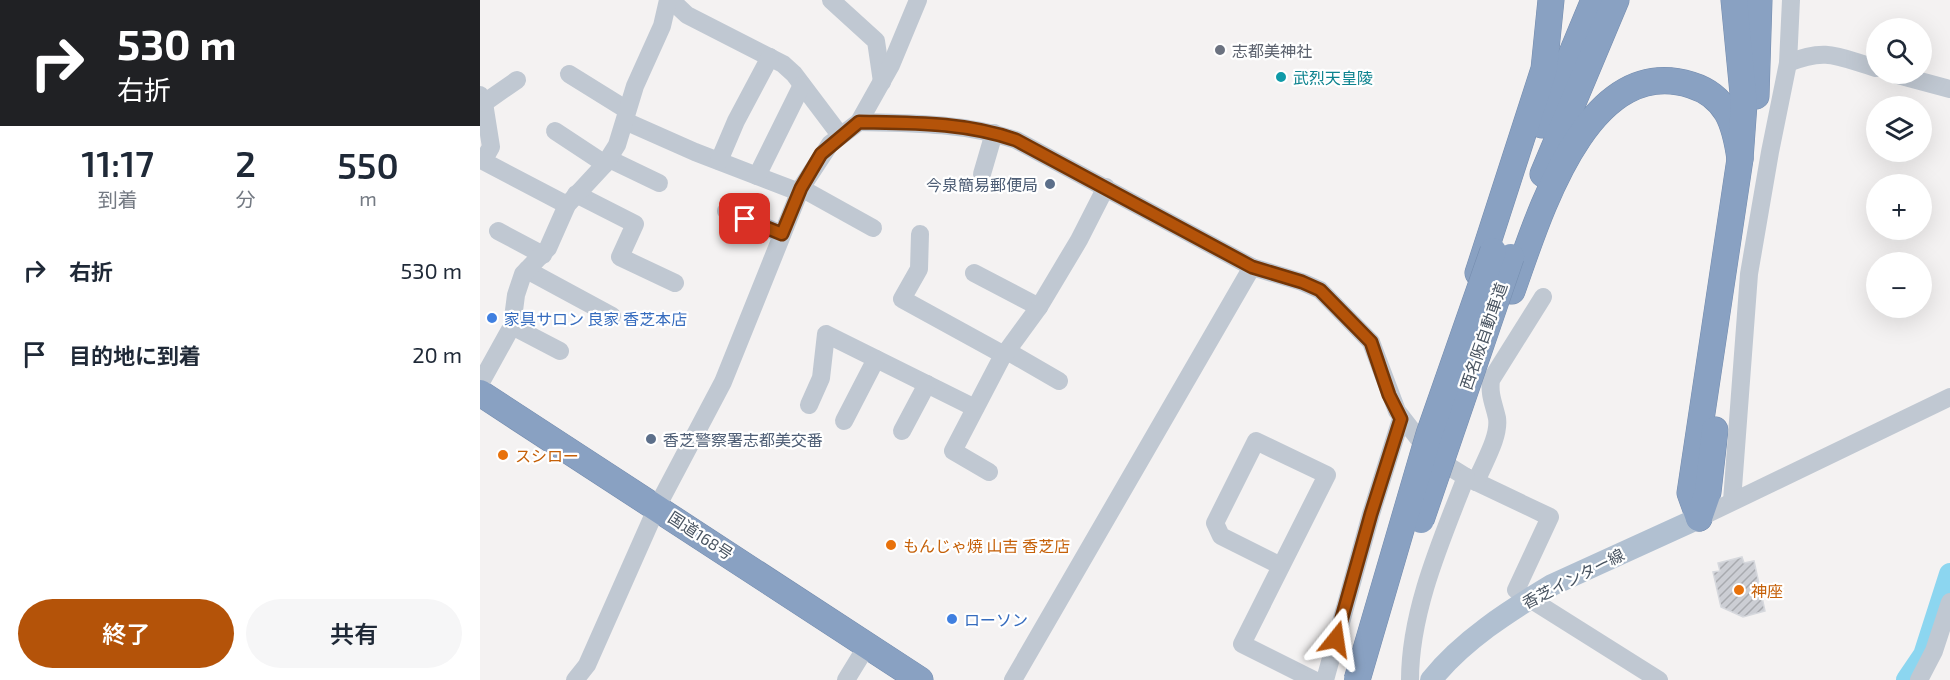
<!DOCTYPE html>
<html lang="ja">
<head>
<meta charset="utf-8">
<style>
	:root { --surface:#fff; --page:#f6f6f7; --text:#1f2937; --muted:#747a83; --accent:#b45309 }
	body { margin:0; font-family:"Exo 2","Noto Sans JP",sans-serif; background:var(--page); color:var(--text); height:100vh; display:flex; flex-direction:column; font-size:22px; white-space:nowrap }
	* { box-sizing:border-box; margin:0 }
	p { font-size:20px; color:var(--muted) }
	.icon { flex:none; width:33px; height:33px; fill:none; stroke:currentColor; stroke-width:2; stroke-linecap:round; stroke-linejoin:round }
	.map { position:relative; flex:1; overflow:hidden }
	.drawer { display:flex; flex-direction:column; background:var(--surface); width:480px }
	.drawer>* { flex:none }
	.banner { background:#202124; color:#fff; overflow:hidden }
	.controls { position:absolute; left:1386px; top:18px; display:grid; gap:12px }
	.controls a { display:grid; place-items:center; width:66px; height:66px; border-radius:50%; background:var(--surface); box-shadow:0 6px 24px #0002; font-size:30px }
	.pin { position:absolute; display:grid; place-items:center; width:51px; height:51px; color:#fff; margin:-26px; border-radius:12px; box-shadow:0 3px 9px #0006 }
	.me { position:absolute; width:66px; margin:-33px; rotate:15deg; stroke-linejoin:round; filter:drop-shadow(0 0 4px #0008) }
	.turn { display:flex; align-items:center; gap:21px; height:126px; padding:0 18px; font-size:27px }
	.turn .icon { width:78px; height:78px; stroke-width:2.5 }
	.turn b { display:block; font-size:42px; line-height:51px }
	.eta { display:flex; justify-content:space-evenly; align-items:center; height:102px; text-align:center }
	.eta b { font-size:36px; font-weight:600; line-height:42px }
	.primary-button { display:flex; gap:12px; margin-top:auto; padding:12px 18px }
	.primary-button a { flex:1; height:69px; border-radius:36px; background:var(--accent); color:#fff; font-size:24px; font-weight:600; line-height:69px; text-align:center }
	.primary-button a+a { background:var(--page); color:var(--text) }
	ul { padding:0; list-style:none }
	li { display:flex; align-items:center; gap:18px; height:84px; padding:0 18px }
	li div { flex:1 }
	li b { display:block; font-size:22px }
	li em { font-style:normal }
	main { display:flex; flex:1; min-height:0 }
	.map>svg:first-child { display:block }
</style>
</head>
<body>
<main>
<section class="drawer">
<div class="banner">
<div class="turn"><svg class="icon" aria-label="right" viewBox="0 0 24 24"><path d="M7 20v-9h11M14 6l5 5-5 5"/></svg><div><b>530 m</b>右折</div></div>
</div>
<div class="eta">
<div><b>11:17</b><p>到着</p></div>
<div><b>2</b><p>分</p></div>
<div><b>550</b><p>m</p></div>
</div>
<ul>
<li><svg class="icon" aria-label="right" viewBox="0 0 24 24"><path d="M7 20v-9h11M14 6l5 5-5 5"/></svg><div><b>右折</b></div><em>530 m</em></li>
<li><svg class="icon" aria-label="arrive" viewBox="0 0 24 24"><path d="M6 21V4h12l-3 4 3 4H6"/></svg><div><b>目的地に到着</b></div><em>20 m</em></li>
</ul>
<div class="primary-button"><a>終了</a><a>共有</a></div>
</section>
<div class="map">
<svg width="1470" height="680" viewBox="0 0 1470 680">
	<defs>
		<pattern id="building-hatch" width="6" height="6" patternUnits="userSpaceOnUse" patternTransform="scale(1.5)"><rect width="6" height="6" fill="#ccced4"/><path d="M-1 1l2-2M0 6l6-6M5 7l2-2" fill="none" stroke="#a8aaaf"/></pattern>
	</defs>
	<rect width="100%" height="100%" fill="#f4f2f2"/>
	<g fill="none" stroke-linecap="round" stroke-linejoin="round">
		<!-- river -->
		<polyline stroke="#8cd6f0" stroke-width="22" points="1427,680 1444,655 1470,574"/>
	</g>
	<!-- building -->
	<polygon fill="url(#building-hatch)" stroke="#d6d8dd" stroke-width="1.5" points="1262,557 1264,563 1274,561 1285,611 1263,617 1241,607 1233,572 1240,571 1238,563"/>
	<g fill="none" stroke-linecap="round" stroke-linejoin="round">
		<!-- highway casing -->
		<g stroke="#748cae" stroke-width="27">
			<g id="highway">
				<polyline points="1276,96 1279,0"/>
				<polyline points="1062,125 1114,0"/>
				<polyline points="1063,174 1136,0"/>
				<polyline points="998,273 1064,69 1071,0"/>
				<path d="M1032,291C1058,219 1106,52 1211,85C1247,96 1255,124 1260,159"/>
				<polyline points="0,393 440,680"/>
				<polyline points="1219,518 1210,493 1260,159 1264,104 1254,0"/>
				<polyline points="1219,518 1228,492 1235,430"/>
			</g>
		</g>
		<!-- minor -->
		<g stroke="#c0c8d2" stroke-width="18">
			<polyline points="191,0 207,15 303,64 314,74 360,135"/>
			<polyline points="351,0 396,41 402,82"/>
			<path d="M1308,63C1347,47 1358,57 1396,68"/>
			<polyline points="89,74 147,110"/>
			<polyline points="1414,74 1470,89"/>
			<polyline points="0,95 4,103 11,147 3,161 87,205"/>
			<polyline points="4,103 37,80"/>
			<polyline points="145,121 215,152 319,192"/>
			<path d="M379,122C433,123 484,123 536,140L772,267L822,282L840,290L891,342L917,411L952,456L986,477L1070,517L1036,590L1179,680"/>
			<polyline points="75,131 125,164"/>
			<polyline points="129,159 179,183"/>
			<polyline points="239,161 256,121 290,57"/>
			<polyline points="502,174 514,133"/>
			<polyline points="277,176 322,85"/>
			<polyline points="321,188 393,228"/>
			<polyline points="96,194 155,224 140,257 195,283"/>
			<polyline points="246,211 302,234"/>
			<polyline points="18,231 63,255"/>
			<polyline points="440,234 439,269 422,299 524,355"/>
			<polyline points="47,270 132,316"/>
			<polyline points="494,273 559,307"/>
			<polyline points="32,326 80,351"/>
			<polyline points="527,351 579,381"/>
			<polyline points="0,384 32,326 36,295 43,274 68,248 87,205 125,164 137,145 155,86 182,26 188,0"/>
			<polyline points="329,405 341,378 346,334 495,408"/>
			<polyline points="364,421 396,359"/>
			<polyline points="422,431 447,384"/>
			<polyline points="509,472 473,451 521,359 559,307 599,240 626,187"/>
			<path d="M996,482C1003,464 1020,437 1017,418C1014,404 1009,395 1011,380L1063,297"/>
			<polyline points="1252,501 1269,274 1290,152 1308,63 1311,0"/>
			<polyline points="1219,518 1470,397"/>
			<polyline points="801,566 741,536 735,523 776,441 847,475 762,644 834,680"/>
			<polyline points="95,680 107,665 177,507 243,382 321,188 350,144 379,122 411,65 438,0"/>
			<polyline points="366,680 388,644"/>
			<polyline points="533,680 772,267"/>
			<polyline points="845,680 891,514 921,419"/>
			<path d="M930,680C930,611 961,541 986,477"/>
			<polyline points="1439,680 1454,651 1470,602"/>
		</g>
		<!-- major -->
		<path stroke="#b1c0d1" stroke-width="22" d="M951,680C983,640 1029,611 1072,585L1219,518"/>
		<!-- highway -->
		<use href="#highway" stroke="#89a1c2" stroke-width="26"/>
		<!-- highway-bridge casing -->
		<g stroke="#748cae" stroke-width="27" stroke-linecap="butt">
			<g id="highway-bridge">
				<polyline points="941,520 1031,257"/>
				<polyline points="877,680 949,434 1013,251"/>
			</g>
		</g>
		<!-- highway-bridge -->
		<use href="#highway-bridge" stroke="#89a1c2" stroke-width="26"/>
	</g>
	<g fill="none" stroke-linecap="round" stroke-linejoin="round">
		<!-- route casing -->
		<g stroke="#753606" stroke-width="15">
			<path id="route" d="M265,219L302,234L321,188L341,154L379,122C433,123 484,122 536,140L772,267L822,282L840,290L891,342L909,395L921,419L891,514L856,639"/>
		</g>
		<!-- route -->
		<use href="#route" stroke="#b45309" stroke-width="10"/>
	</g>
	<!-- markers -->
	<circle fill="#6b7280" stroke="#fff" stroke-width="2" cx="740" cy="50" r="6"/>
	<circle fill="#0f9aa8" stroke="#fff" stroke-width="2" cx="801" cy="77" r="6"/>
	<g fill="#5c6f8a" stroke="#fff" stroke-width="2">
		<circle cx="570" cy="184" r="6"/>
		<circle cx="171" cy="439" r="6"/>
	</g>
	<g fill="#3f7fe0" stroke="#fff" stroke-width="2">
		<circle cx="12" cy="318" r="6"/>
		<circle cx="472" cy="619" r="6"/>
	</g>
	<g fill="#e8710a" stroke="#fff" stroke-width="2">
		<circle cx="23" cy="455" r="6"/>
		<circle cx="411" cy="545" r="6"/>
		<circle cx="1259" cy="590" r="6"/>
	</g>
	<g text-anchor="middle" dominant-baseline="central" stroke-width="4.5" stroke-linejoin="round" paint-order="stroke">
		<!-- worship labels -->
		<g font-size="16" fill="#5b616d" stroke="#fff" text-anchor="start">
			<text x="752" y="50">志都美神社</text>
		</g>
		<!-- culture labels -->
		<g font-size="16" fill="#0d838f" stroke="#fff" text-anchor="start">
			<text x="813" y="77">武烈天皇陵</text>
		</g>
		<!-- service labels -->
		<g font-size="16" fill="#4e5e75" stroke="#fff" text-anchor="end">
			<text x="558" y="184">今泉簡易郵便局</text>
			<text x="183" y="439" text-anchor="start">香芝警察署志都美交番</text>
		</g>
		<!-- shop labels -->
		<g font-size="16" fill="#366cbe" stroke="#fff" text-anchor="start">
			<text x="24" y="318">家具サロン 良家 香芝本店</text>
			<text x="484" y="619">ローソン</text>
		</g>
		<!-- street labels -->
		<g font-size="16" fill="#495461" stroke="#fff">
			<text transform="translate(1003 336) rotate(-71)">西名阪自動車道</text>
			<text transform="translate(221 535) rotate(33)">国道168号</text>
			<text transform="translate(1093 578) rotate(-27)">香芝インター線</text>
		</g>
		<!-- food labels -->
		<g font-size="16" fill="#c56008" stroke="#fff" text-anchor="start">
			<text x="35" y="455">スシロー</text>
			<text x="423" y="545">もんじゃ焼 山吉 香芝店</text>
			<text x="1271" y="590">神座</text>
		</g>
	</g>
</svg>
<div class="controls">
<a><svg class="icon" aria-label="search" viewBox="0 0 24 24"><circle cx="10" cy="10" r="6"/><path d="M15 15l6 6"/></svg></a>
<a><svg class="icon" aria-label="layers" viewBox="0 0 24 24"><path d="M12 4l9 5-9 5-9-5zM3 14l9 5 9-5"/></svg></a>
<a>+</a>
<a>−</a>
</div>
<div class="pin" style="left:265px;top:219px;background:#d93025"><svg class="icon" aria-label="arrive" viewBox="0 0 24 24"><path d="M6 21V4h12l-3 4 3 4H6"/></svg></div>
<svg class="me" style="left:856px;top:639px" viewBox="-20 -20 40 40"><path d="M0-17L14 15 0 8-14 15z" fill="#b45309" stroke="#fff" stroke-width="4"/></svg>
</div>
</main>
</body>
</html>
